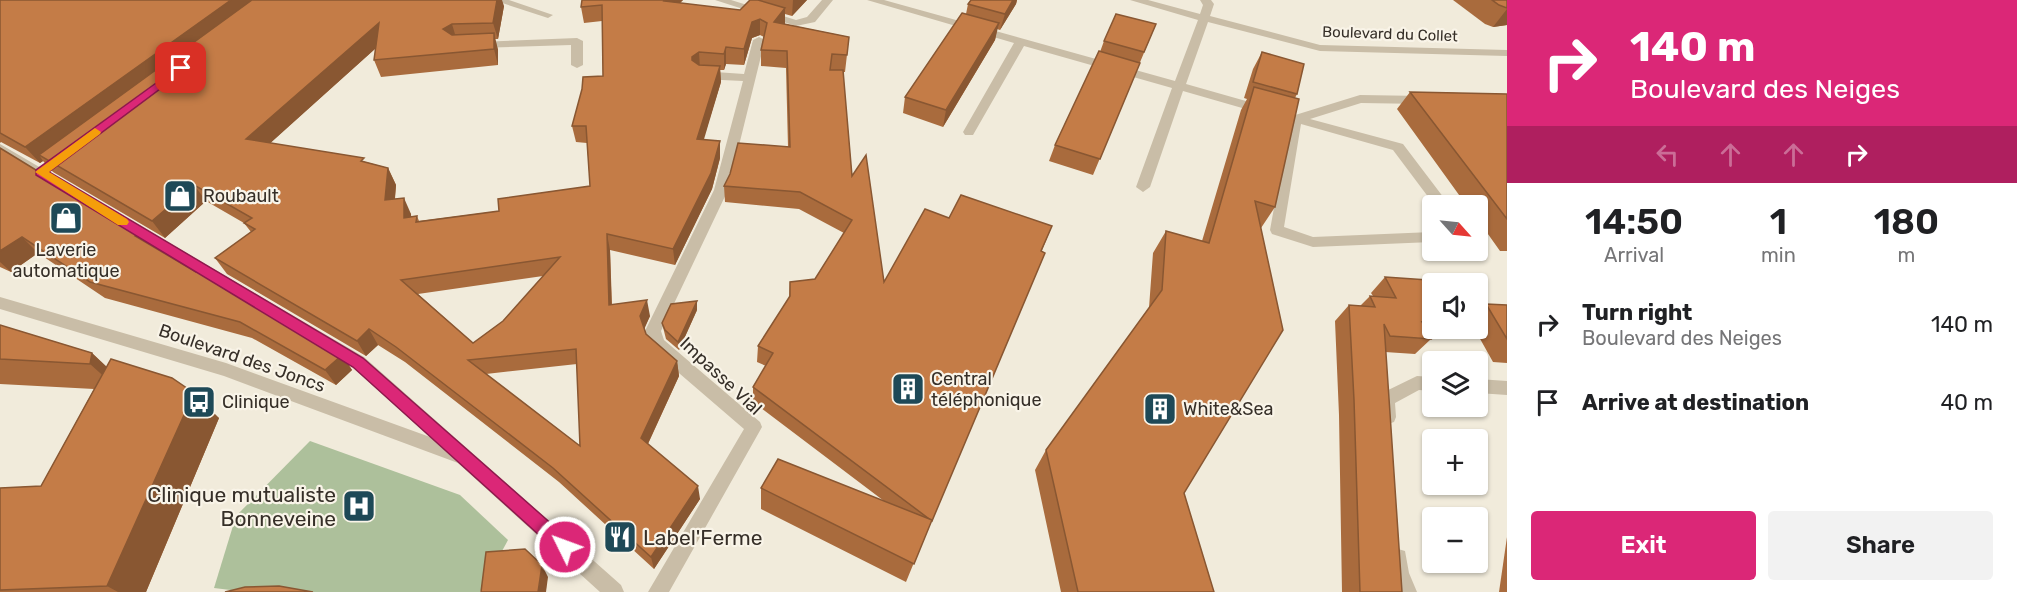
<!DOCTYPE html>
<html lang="en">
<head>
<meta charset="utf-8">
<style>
	:root { --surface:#fff; --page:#f2f2f2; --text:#202124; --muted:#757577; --accent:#db2777 }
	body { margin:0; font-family:Rubik,sans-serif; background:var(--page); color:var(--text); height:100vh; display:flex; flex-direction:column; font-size:22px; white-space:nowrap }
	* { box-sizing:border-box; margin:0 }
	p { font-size:20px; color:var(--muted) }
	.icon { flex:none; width:33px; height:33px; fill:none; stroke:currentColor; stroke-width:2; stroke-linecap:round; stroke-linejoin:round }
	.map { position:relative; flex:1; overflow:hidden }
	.sheet { display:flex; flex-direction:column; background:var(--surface); width:510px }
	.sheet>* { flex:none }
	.banner { background:#db2777; color:#fff; overflow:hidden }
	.needle { width:39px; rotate:117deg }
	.fabs { position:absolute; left:1422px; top:195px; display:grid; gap:12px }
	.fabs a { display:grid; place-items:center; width:66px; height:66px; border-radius:6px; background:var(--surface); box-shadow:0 2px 4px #0004; font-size:30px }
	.pin { position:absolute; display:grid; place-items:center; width:51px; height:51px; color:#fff; margin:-26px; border-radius:12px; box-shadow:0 3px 9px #0006 }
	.me { position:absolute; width:66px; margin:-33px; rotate:312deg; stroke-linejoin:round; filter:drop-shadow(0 0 4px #0008) }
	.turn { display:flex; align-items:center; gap:21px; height:126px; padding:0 24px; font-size:27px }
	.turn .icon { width:78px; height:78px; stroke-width:2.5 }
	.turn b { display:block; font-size:42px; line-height:51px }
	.lanes { display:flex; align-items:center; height:57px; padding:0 24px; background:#0003; justify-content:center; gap:30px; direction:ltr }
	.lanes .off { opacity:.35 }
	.eta { display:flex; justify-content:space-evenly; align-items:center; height:102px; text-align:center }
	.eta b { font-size:36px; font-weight:600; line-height:42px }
	.primary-button { display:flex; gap:12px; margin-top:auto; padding:12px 24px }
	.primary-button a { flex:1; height:69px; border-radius:6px; background:var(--accent); color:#fff; font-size:24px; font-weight:600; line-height:69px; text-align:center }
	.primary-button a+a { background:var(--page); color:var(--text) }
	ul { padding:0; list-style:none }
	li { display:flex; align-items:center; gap:18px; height:78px; padding:0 24px }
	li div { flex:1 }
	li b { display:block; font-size:22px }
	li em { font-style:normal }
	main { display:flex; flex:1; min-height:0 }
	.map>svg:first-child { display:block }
</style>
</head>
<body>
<main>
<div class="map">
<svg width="1507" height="592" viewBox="0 0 1507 592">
	<rect width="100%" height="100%" fill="#f1ebdb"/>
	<!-- green -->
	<polygon fill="#adc09b" points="310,441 460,495 508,540 480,592 247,592 214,588 236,516"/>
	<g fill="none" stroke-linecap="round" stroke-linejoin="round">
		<!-- minor -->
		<g fill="#c9bda7" fill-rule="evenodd">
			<polygon points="493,0 509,0 553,15 548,18"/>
			<polygon points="715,0 731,0 796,20 807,17 822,0 833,0 815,22 796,26"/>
			<polygon points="867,0 884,0 1175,81 1198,20 1130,0 1148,0 1200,14 1203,5 1200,0 1211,0 1214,4 1210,16 1320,45 1507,50 1507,56 1320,51 1208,22 1186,84 1267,107 1269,110 1263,114 1183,91 1150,187 1143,192 1136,187 1172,88 1024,46 973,135 965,135 963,132 1014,43"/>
			<polygon points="759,37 765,40 728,190 661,331 664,340 760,422 762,427 669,592 648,592 744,429 651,349 645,331 714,190 743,81 701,79 695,75 701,71 744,74 753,40"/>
			<polygon points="577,38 583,41 583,65 577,68 571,65 571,45 478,48 472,45 478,42"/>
			<polygon points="1360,95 1423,96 1429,100 1423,104 1361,103 1310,119 1403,144 1450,206 1435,206 1393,150 1301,124 1284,227 1313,237 1432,232 1432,242 1313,247 1272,234 1270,230 1290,119 1292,116"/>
			<polygon points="0,144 364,357 621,585 624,592 600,592 458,463 224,376 0,309 0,297 226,363 430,437 352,367 0,154"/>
			<polygon points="1417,376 1432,377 1432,391 1419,390 1395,403 1396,417 1394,422 1388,424 1382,422 1378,399 1380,394"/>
			<polygon points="1478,379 1507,381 1507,395 1478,393"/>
			<path d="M1398,549L1405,551L1409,573L1417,592H1397C1392,579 1385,566 1391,551Z"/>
		</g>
	</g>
	<!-- wall -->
	<g fill="#a96b3d" fill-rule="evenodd">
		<path d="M0,0L504,6L498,39H495L498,50V65L381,77L374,60L376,48L270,143L366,162L388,168L396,185L395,199L411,214V217L417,216L419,221L499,211L590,186L587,143L576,142L572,126L603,76L602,21L584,23L581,7L582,0H683L680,3L740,10L750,0H807L792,16L785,14V24L849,37L845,72H843L852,176L884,282L949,218L1052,226L906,582L761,509V488L884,501L753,402V387L766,366L757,362L758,346L789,298L790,282L815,279L844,233L799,209L725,202L724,186L788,147L786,68L761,66V50L764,37L760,35L752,38L744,65L726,64L724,70H720L721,82L703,140L720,141V158L712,189L675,265L610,250L612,304L650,316L644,328L646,334L677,361L679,376L648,444L700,499L654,569L559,482L405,362L378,345L366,356L227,274L215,258L251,232L244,223L206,201L165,238L53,172L43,161L40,163L1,142L0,143ZM543,276L503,321L473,343L418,294ZM577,364L580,446L486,374Z"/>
		<polygon points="971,0 1017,0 1016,4 1000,30 997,29 995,40 943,127 903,113 905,97 966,14 968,4"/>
		<polygon points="1453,0 1507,0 1507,25 1493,27 1485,24"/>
		<polygon points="1156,24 1093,175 1049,161 1055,145 1100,52 1104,41"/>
		<polygon points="1262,52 1297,94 1295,98 1275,207 1261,228 1184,493 1214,592 1061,592 1035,470 1046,450 1149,308 1153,253 1166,231 1202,241 1241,110 1247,99 1244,98 1253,69"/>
		<polygon points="1410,92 1507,94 1507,251 1500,251 1478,220 1478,206 1467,206 1397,109"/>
		<polygon points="0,148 148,244 342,355 352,370 336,385 252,338 105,298 38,253 11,272 0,267"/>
		<polygon points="1385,277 1432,288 1432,328 1447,328 1436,339 1431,339 1415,354 1385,352 1402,592 1342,592 1339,415 1335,321 1349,305 1360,306 1370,296 1373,296 1371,293"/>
		<polygon points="1486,304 1507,305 1507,363 1493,362 1474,328 1478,328 1478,312"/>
		<polygon points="697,310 679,350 666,339 662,323"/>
		<polygon points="0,325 92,353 106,367 219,418 146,592 0,592 0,488 41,486 94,389 0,384"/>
		<polygon points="1507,537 1507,592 1499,592"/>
	</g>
	<!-- shaded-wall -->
	<g fill="#895732">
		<polygon points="231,0 262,0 39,155 43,161 40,163 25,147"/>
		<polygon points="497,0 502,0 504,6 498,39 493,23"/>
		<polygon points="665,0 683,0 665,17"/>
		<polygon points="793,0 807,0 792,16"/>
		<polygon points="1013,0 1017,0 1016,4 1000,30 1005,14"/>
		<polygon points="785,8 785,25 774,22"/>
		<polygon points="1507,9 1507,25 1493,27"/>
		<polygon points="760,19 760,35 752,38 744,65 744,49 752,22"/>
		<polygon points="379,23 386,39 256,156 246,139"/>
		<polygon points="999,23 995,40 943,127 946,110"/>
		<polygon points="452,24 457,41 443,29"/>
		<polygon points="494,33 498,50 498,65 494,49"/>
		<polygon points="726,47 726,64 724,70 724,54"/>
		<polygon points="699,52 700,69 693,77 692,57"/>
		<polygon points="720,66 721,82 699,156 697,139"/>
		<polygon points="720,141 720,158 712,189 675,265 673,249"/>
		<polygon points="388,168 396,185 393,217 385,200"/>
		<polygon points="194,185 206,201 165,238 152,221"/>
		<polygon points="404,198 411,214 412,234 404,218"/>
		<polygon points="139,233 153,249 135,236"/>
		<polygon points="607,234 610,250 612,320 609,305"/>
		<polygon points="22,237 38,253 11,272 0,262 0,251"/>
		<polygon points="647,300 650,316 643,332 640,316"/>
		<polygon points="697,301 697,310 679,350 678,342"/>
		<polygon points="369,329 378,345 366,356 357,341"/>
		<polygon points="92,353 121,380 119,390 90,364"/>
		<polygon points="342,355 352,370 336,385 325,370"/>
		<polygon points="677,361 679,376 644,452 641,438"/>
		<polygon points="194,393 219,418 146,592 118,592 107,586"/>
		<polygon points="698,486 700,499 654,569 651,557"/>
		<polygon points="542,565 548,577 546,592 538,592"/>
	</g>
	<!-- building -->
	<g fill="#c47c47" stroke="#895732" stroke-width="1.5" fill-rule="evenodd">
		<polygon points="0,0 231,0 25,147 0,133"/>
		<path d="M252,0H497L493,23L452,24L443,29L452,35L494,33V49L374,60L379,23L246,139L364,158L361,161L388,168L385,200L404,198V218L417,216L416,222L499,211L498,199L590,186L586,126H572L582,89L583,77L603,76L602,5L581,7L582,0H665L664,1L740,10L750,0H758L785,8L774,22L849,37L847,55L832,54L830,70H843L852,176L866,155L884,282L925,209L949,218L961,195L1052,226L1041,251L1045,253L932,521L753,387L773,353L758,346L790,296V282L815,279L852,220L800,192L724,186L730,174L738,143L790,147L787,51L761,50L767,23L760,19L752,22L744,49L726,47L724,54L699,52L692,57V60L699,65L720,66L697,139L720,141L711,173L673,249L607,234L609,305L647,300L640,316L646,334L677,361L641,438L698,486L651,557L553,468L396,347L369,329L357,341L215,258L255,229L244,223L252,218L194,185L152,221L39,155ZM560,257L503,321L473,343L401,280ZM576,349L580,446L468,360Z"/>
		<polygon points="971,0 1013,0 1005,14 968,4"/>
		<polygon points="1492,0 1507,0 1507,8 1499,5"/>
		<polygon points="962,13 999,23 946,110 905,97"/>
		<polygon points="1116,14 1156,24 1144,52 1104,41"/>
		<polygon points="1099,51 1140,63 1100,159 1055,145"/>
		<polygon points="1262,52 1304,64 1297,94 1253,82"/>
		<polygon points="1254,87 1299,99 1275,207 1255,201 1283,330 1184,493 1214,592 1078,592 1046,450 1162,290 1166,231 1209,243"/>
		<polygon points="1410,92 1507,94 1507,219"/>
		<polygon points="0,148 139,233 135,236 196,272 200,269 342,355 325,370 240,322 90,282 22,237 0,251"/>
		<polygon points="1385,277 1428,280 1432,288 1432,323 1422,322 1431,339 1390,336 1384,324 1402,592 1360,592 1354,400 1349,305 1375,307 1370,296 1396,298"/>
		<polygon points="697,301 678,342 665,330 662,323 671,304"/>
		<polygon points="1486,304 1507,305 1507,339"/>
		<polygon points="0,325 92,353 90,364 0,359"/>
		<polygon points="111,359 172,378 194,393 107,586 0,590 0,488 41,486"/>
		<polygon points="778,459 932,520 914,564 761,488"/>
		<polygon points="525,549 542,565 538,592 481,592 486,552"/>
		<polygon points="279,586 313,592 225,592 245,587"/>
	</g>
	<!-- route -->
	<polygon fill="#db2777" stroke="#8e194d" stroke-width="1.5" points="181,65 184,66 184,71 49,172 363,358 571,541 574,547 571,553 565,555 559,553 353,367 36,175 36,170"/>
	<!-- slow -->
	<polygon fill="#f59e0b" points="95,128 101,132 100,134 49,172 127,219 129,222 127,225 118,225 35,172"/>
	<!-- icons -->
	<defs>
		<g id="shop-square" transform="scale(1.725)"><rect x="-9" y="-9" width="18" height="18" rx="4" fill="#1e4957" stroke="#f9f4e8"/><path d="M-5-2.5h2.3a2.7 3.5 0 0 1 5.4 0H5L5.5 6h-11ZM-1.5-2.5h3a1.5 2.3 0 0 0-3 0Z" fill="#fff"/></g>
		<g id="building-square" transform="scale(1.725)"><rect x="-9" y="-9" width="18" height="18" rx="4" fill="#1e4957" stroke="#f9f4e8"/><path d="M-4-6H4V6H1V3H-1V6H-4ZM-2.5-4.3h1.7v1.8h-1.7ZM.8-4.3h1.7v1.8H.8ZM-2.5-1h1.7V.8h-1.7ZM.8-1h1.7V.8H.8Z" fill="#fff"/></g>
		<g id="bus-square" transform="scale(1.725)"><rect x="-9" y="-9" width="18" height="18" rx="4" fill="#1e4957" stroke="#f9f4e8"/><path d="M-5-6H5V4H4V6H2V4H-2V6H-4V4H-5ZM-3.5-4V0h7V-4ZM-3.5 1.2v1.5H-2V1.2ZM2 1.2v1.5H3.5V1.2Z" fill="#fff"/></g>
		<g id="hospital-square" transform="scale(1.725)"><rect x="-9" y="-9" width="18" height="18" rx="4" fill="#1e4957" stroke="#f9f4e8"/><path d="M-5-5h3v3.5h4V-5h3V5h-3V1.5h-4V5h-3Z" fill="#fff"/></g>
		<g id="restaurant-square" transform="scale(1.725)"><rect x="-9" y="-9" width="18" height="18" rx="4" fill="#1e4957" stroke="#f9f4e8"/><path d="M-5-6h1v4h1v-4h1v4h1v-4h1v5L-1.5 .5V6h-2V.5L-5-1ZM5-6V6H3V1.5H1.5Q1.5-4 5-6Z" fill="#fff"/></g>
	</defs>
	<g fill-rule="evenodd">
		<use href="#shop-square" x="180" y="196"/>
		<use href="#shop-square" x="66" y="218"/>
		<use href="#building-square" x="908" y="389"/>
		<use href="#bus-square" x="199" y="402"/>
		<use href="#building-square" x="1160" y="409"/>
		<use href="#hospital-square" x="359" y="506"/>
		<use href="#restaurant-square" x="620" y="537"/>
	</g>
	<g text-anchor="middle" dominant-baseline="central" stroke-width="4.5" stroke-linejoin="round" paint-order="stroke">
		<!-- far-street labels -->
		<g font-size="15" fill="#362f28" stroke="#f9f4e8">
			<text transform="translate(1390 34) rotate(2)">Boulevard du Collet</text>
		</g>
		<!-- poi labels -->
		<g font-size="18" fill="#362f28" stroke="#f9f4e8" text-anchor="start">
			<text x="203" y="196">Roubault</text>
			<text x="66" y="250" text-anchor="middle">Laverie<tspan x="66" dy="21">automatique</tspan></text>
			<text x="931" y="379">Central<tspan x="931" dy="21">téléphonique</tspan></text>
			<text x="222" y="402">Clinique</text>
			<text x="1183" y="409">White&amp;Sea</text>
		</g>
		<!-- street labels -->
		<g font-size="18" fill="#362f28" stroke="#f9f4e8">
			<text transform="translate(242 358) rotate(19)">Boulevard des Joncs</text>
			<text transform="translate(721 376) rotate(43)">Impasse Vial</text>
		</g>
		<!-- near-poi labels -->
		<g font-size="21" fill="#362f28" stroke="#f9f4e8" text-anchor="end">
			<text x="336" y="494">Clinique mutualiste<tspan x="336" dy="24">Bonneveine</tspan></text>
			<text x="643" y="537" text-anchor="start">Label'Ferme</text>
		</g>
	</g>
</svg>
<div class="fabs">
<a><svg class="needle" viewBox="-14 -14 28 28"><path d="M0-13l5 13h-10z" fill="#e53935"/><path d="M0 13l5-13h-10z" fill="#757577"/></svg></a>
<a><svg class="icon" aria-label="sound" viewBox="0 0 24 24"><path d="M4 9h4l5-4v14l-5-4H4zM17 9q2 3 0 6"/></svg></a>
<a><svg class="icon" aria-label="layers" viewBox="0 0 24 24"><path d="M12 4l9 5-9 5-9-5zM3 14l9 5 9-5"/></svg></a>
<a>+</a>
<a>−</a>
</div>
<div class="pin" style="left:181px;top:68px;background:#d93025"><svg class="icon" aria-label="arrive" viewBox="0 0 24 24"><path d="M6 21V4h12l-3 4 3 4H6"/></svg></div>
<svg class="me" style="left:565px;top:547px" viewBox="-20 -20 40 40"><circle r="17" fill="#db2777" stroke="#fff" stroke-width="3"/><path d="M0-11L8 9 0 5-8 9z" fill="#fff"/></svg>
</div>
<section class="sheet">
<div class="banner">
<div class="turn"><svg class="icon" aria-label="right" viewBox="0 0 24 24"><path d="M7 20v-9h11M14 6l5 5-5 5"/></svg><div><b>140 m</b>Boulevard des Neiges</div></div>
<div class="lanes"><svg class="icon off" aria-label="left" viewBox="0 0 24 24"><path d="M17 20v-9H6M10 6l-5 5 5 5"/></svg><svg class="icon off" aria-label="ahead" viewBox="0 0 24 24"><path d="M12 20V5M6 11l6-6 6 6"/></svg><svg class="icon off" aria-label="ahead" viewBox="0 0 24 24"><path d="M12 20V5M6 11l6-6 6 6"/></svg><svg class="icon" aria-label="right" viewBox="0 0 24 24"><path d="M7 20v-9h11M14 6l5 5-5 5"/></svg></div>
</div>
<div class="eta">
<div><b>14:50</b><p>Arrival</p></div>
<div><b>1</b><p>min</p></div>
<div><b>180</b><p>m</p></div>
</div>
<ul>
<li><svg class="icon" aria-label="right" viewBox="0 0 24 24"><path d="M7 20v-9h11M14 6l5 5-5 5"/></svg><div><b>Turn right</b><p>Boulevard des Neiges</p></div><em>140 m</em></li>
<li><svg class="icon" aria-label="arrive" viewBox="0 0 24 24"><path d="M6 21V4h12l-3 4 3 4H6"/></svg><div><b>Arrive at destination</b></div><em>40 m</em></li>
</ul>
<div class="primary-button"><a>Exit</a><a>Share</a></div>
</section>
</main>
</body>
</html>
